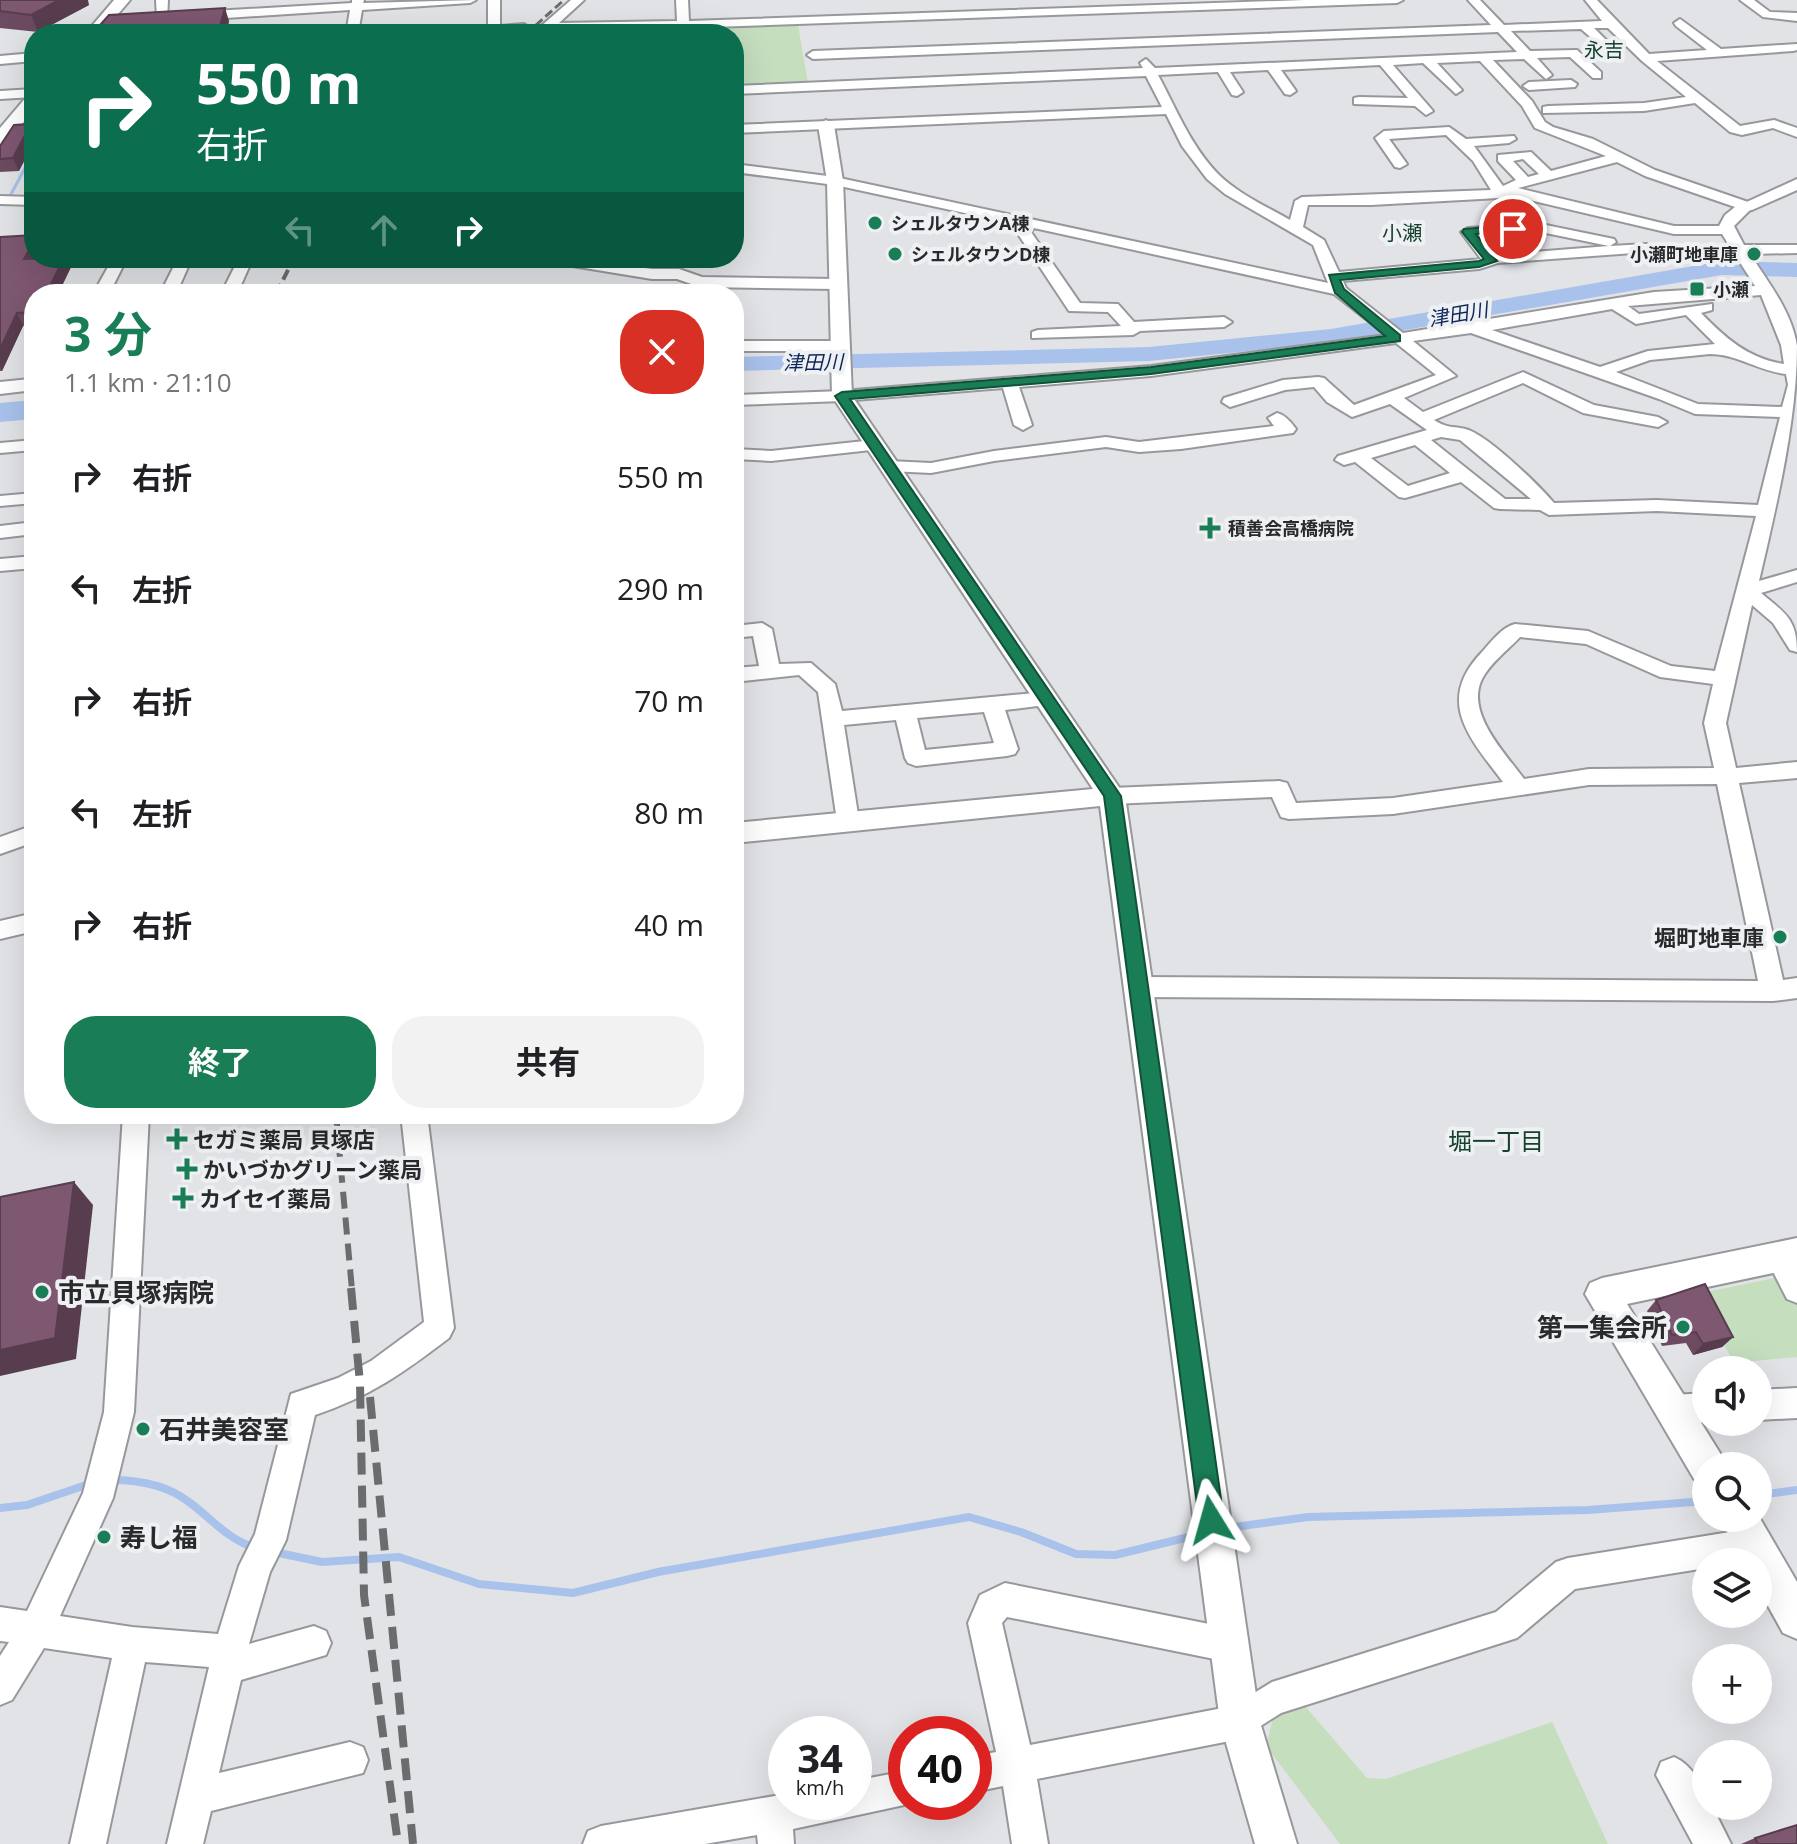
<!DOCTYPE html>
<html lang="ja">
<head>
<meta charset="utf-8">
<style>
	:root { --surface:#fff; --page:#f2f2f2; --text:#202124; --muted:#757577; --accent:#197d56 }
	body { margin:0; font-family:"Open Sans","Noto Sans JP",sans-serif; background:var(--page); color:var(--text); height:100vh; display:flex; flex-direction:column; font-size:30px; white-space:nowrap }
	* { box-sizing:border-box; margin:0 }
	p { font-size:26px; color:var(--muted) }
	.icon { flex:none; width:44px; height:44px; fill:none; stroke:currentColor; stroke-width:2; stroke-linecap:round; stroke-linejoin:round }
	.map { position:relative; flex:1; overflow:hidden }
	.drawer { position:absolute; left:24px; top:284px; width:720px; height:840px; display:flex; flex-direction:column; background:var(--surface); border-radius:32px; box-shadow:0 8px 32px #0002 }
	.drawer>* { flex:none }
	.guide { position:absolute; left:24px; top:24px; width:720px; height:244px; border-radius:32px; box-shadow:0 8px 32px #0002; background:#0b6e4f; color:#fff; overflow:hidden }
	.buttons { position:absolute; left:1692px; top:1356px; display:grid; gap:16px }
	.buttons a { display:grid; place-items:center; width:80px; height:80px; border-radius:50%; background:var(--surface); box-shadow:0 8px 32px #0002; font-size:40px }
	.speed { position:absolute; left:768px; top:1716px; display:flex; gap:16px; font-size:40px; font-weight:700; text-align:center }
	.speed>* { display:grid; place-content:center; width:104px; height:104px; border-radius:50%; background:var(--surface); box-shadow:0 8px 32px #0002; line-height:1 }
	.speed small { font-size:20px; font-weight:400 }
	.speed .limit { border:12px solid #d22; background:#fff; color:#111 }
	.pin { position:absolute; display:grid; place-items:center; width:68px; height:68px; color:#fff; margin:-34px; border:4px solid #fff; border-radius:50%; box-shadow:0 2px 8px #0007 }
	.me { position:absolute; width:88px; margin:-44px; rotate:352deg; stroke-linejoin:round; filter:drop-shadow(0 0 6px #0008) }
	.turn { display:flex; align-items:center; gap:28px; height:168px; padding:0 40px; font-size:36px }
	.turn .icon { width:104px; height:104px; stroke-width:2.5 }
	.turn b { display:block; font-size:56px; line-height:68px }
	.lanes { display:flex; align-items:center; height:76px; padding:0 40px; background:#0003; justify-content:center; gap:40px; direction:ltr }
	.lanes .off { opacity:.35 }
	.round { display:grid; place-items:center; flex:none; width:84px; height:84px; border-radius:32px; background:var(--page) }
	.summary { display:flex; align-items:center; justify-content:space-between; height:136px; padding:0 40px }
	h1 { font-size:48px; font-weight:700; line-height:60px; color:var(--accent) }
	.action { display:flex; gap:16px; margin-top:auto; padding:16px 40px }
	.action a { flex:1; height:92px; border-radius:32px; background:var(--accent); color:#fff; font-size:32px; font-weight:700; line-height:92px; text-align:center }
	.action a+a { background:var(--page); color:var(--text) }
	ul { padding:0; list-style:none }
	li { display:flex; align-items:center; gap:24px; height:112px; padding:0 40px }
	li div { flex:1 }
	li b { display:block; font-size:30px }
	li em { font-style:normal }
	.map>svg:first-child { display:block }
</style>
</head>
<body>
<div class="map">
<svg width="1797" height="1844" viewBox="0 0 1797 1844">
	<rect width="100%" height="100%" fill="#e2e3e7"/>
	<!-- green -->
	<g fill="#c5debe">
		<polygon points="798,25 808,83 734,87 734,34 644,34 644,28"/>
		<polygon points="1788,1275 1797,1292 1797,1357 1734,1363 1697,1294"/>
		<polygon points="1304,1705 1367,1778 1386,1779 1552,1722 1608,1844 1340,1844 1266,1746 1273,1718"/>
	</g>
	<!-- water -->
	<polygon fill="#a9c2eb" points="34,400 34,419 0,422 0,403"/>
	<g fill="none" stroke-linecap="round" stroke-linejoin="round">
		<!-- stream-far1 -->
		<polyline stroke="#a9c2eb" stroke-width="3" points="9,198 34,151"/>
		<!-- stream -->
		<g stroke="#a9c2eb" stroke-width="8">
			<path d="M112,1480C140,1480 167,1485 189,1502C212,1519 228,1540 256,1548"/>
			<polyline points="1758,1495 1797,1490"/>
			<polyline points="0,1508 27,1505 89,1484"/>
			<polyline points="1227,1528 1308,1517 1588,1510 1706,1501"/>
			<polyline points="274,1552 322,1562 399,1557 479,1584 573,1593 658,1572 969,1517 1021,1532 1076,1554 1115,1555 1201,1534"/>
		</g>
		<!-- river -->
		<polygon fill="#a9c2eb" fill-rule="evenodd" points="1722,261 1797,263 1797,277 1722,275 1331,343 1149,361 734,371 734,357 1149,347 1331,329"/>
		<!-- minor casing -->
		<g stroke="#97989c" stroke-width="4">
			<g id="minor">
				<polygon points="156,0 168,0 167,20 157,18"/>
				<polygon points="352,0 364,0 363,3 476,0 470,3 362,10 358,34 346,34 350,10 196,20 190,16 196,12 352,3"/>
				<polygon points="488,0 500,0 500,26 524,24 530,28 528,31 417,34 423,30 488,27"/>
				<polygon points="571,0 584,0 559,23 677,21 676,0 688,0 689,21 1304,0 1403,0 1397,3 540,33 540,27"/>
				<path d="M1468,0H1480L1504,25L1602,21L1585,0H1597L1649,54L1707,50L1676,26L1674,23L1680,19L1721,49L1797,44V50L1793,51L1657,61L1740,126L1774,120L1797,128V137L1773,128L1742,135L1730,132L1695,103L1644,111L1543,113V107L1548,106L1644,103L1686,97L1642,61L1608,28H1594L1615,49L1609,53L1581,29L1511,31L1530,51L1577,50L1601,72V78H1593L1570,57L1537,58L1552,75L1546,79L1524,59L1493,60L1532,101L1545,122L1553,127L1593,139L1655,170L1751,203V209L1734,226L1744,245H1797V253L1750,254C1768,282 1792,312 1797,346C1797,421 1776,508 1759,581L1797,570V582L1761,593C1785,613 1797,619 1797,652L1790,650L1773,623L1752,605L1726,723L1736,768L1797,762V778L1739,783L1783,980L1797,978V998L1773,1001L1137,997L1128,994L1125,987L1128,980L1137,977L1758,981L1717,784L1589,785L1393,814L1289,819L1281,817L1272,797L1112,804L1104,802L1101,796L1104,790L1112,788L1279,781L1287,783L1296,803L1393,798L1503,782C1469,737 1435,701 1482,652C1491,642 1502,627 1515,624L1588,631L1671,666L1715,671L1756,516L1657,511L1549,515L1540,510L1500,509L1494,508L1461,482L1405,498L1399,497L1355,462L1344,465L1335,460L1338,456L1427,430L1390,404L1352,417L1327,402L1314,387L1285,390L1230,407L1222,402L1224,398L1283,380L1318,377L1324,378L1354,405L1436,375L1396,343L1151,376L1019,387L1032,425L1023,430L1014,425L1003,388L842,401L734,405V395L842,391L1151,366L1386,335L1334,294L1034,228L1031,232L1080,303L1118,304L1134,322L1224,317L1232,322L1224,327L1140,331L1133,335L1032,338V332L1038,330L1121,326L1108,312L1069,311L1016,231L1020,225L835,185L734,172V164L835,177L1328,283L1313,245L1225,194L1207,179L1182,146L1166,114L734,133V125L1162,107L1146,76L734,94V86L1143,68L1140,63L1146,59L1155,68L1517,52L1498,32L813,59L807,55L813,51L1491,25ZM1480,61L1522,106L1535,128L1606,156L1551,171L1531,152L1498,155V161L1516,180L1503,186L1474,146L1509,143L1516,139L1514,136L1466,139L1449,127L1384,131L1375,138L1395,167L1400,168L1407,164L1389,139L1446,135L1473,161L1491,190L1302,197L1295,201L1290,220C1266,206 1238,194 1218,174C1190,145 1176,108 1158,75L1218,72L1232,95L1237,96L1243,92L1230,72L1268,70L1285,94L1290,95L1296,91L1281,70L1380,65L1408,98L1359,97L1354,98V104L1415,106L1426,115L1433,111L1393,65L1423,63L1456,94L1462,90L1437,63ZM1523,159L1539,174L1528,177L1513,161ZM1617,162L1645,176L1735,207L1725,215L1719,226H1674L1518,188ZM1517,197L1674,234H1722L1755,286L1654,292L1403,333L1346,288L1343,281L1479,269L1498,263L1647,252L1654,248L1647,244L1610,246L1616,242L1614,239L1536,223L1468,228L1461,232L1481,259L1339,272L1324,240L1303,227L1308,205H1371ZM1536,231L1609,246L1494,255L1479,236ZM1761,295L1781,345L1784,364C1749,359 1725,338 1701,313L1712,310V304L1639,314L1628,306ZM1612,309L1636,324L1686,315L1715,344L1648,351L1600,367L1492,330ZM1471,333L1659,399L1695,414L1780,417L1758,505L1657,500L1554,503C1538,484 1493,441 1471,431C1457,425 1449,430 1434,420L1523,383L1583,413L1658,427L1667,422L1658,417L1594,405L1523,372L1423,412L1404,398L1456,376L1413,341ZM1710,354C1736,354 1759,371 1786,374L1788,385L1782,407L1698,404L1616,372L1650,360ZM1441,437L1460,440L1531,499H1505L1431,440ZM1415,445L1450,473L1408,486L1371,458ZM1520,637L1586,644L1660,677L1713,684L1704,723L1714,768L1589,769L1524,779C1506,754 1465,713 1482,679C1490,663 1508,650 1520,637Z"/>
				<polygon points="1740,0 1754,0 1770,12 1797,13 1797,21 1763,17"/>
				<polygon points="34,53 34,61 0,64 0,56"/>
				<polygon points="1571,80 1577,84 1575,87 1529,90 1523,86 1529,82"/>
				<polygon points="34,89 34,97 0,99 0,91"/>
				<polygon points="0,196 34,197 34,205 0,204"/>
				<polygon points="113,258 127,258 109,294 93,294"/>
				<polygon points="178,258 192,258 176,294 160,294"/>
				<polygon points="239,258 253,258 237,294 221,294"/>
				<polygon points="541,258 577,258 652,269 679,269 702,277 836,279 844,284 836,289 700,287 677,279 652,279 548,262"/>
				<polygon points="734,341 839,341 847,346 839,351 734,351"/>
				<path d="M1277,413C1285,415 1291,422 1296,429L1293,433L1181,449L1139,452L1106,447L994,461L931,473L889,471L880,466L889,461L931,463L994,451L1106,437L1139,442L1274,426L1268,418Z"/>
				<polygon points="34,440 34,450 0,453 0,443"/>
				<polygon points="874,440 883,445 880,449 771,461 734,459 734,449 771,451"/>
				<polygon points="34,493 34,503 0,506 0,496"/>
				<polygon points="34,522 34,534 0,538 0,526"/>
				<polygon points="34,556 34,568 0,571 0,559"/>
				<path d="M762,623L772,629L779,664L811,663L835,684L842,711L1046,692L1053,694L1056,699L1053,704L1005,710L1018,749L1015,754L1007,756L916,766L908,763L905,758L896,720L844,725L859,821L856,827H840L837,821L818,692L799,675L734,682V668L759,666L753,636L734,638V626ZM984,712L994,743L925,750L917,718Z"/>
				<polygon points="34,825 34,842 0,854 0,837"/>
				<polygon points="34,913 34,931 0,939 0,921"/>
				<path d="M123,1114H149L134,1412L113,1498L60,1616L132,1627L218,1634L239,1566L255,1534L291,1394L338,1378L371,1361L424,1322L401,1114H427L454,1328L449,1338C403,1373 371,1396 315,1415L286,1540L270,1572L249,1644L314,1626L326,1631L331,1643L326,1655L241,1680L219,1773L350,1742L363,1747L368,1760L363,1773L211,1811L203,1844H167L209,1667L145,1662L106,1844H70L112,1658L44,1648L12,1700L0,1705V1656L9,1642L0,1641V1607L27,1611L83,1493L104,1412Z"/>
				<polygon points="1779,1243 1789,1247 1797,1261 1797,1303 1787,1299 1765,1256 1769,1247"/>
				<polygon points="1797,1388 1797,1418 1758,1420 1758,1390"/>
				<polygon points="1706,1393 1708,1422 1673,1425 1662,1421 1658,1410 1662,1399 1673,1395"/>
				<polygon points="1755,1528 1766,1533 1771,1544 1766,1555 1744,1562 1706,1562 1706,1568 1575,1589 1517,1638 1281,1713 1240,1739 1037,1779 1048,1844 1012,1844 1003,1786 974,1792 974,1756 996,1752 968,1623 980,1595 1005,1583 1229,1628 1241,1633 1246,1645 1241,1657 1229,1662 1007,1617 1002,1623 1030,1745 1233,1706 1272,1682 1496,1612 1556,1562 1568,1558"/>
				<path d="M1674,1757C1691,1764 1706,1787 1706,1806H1712L1731,1844H1693L1656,1775L1661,1762Z"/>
				<polygon points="906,1771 906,1802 918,1802 793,1829 794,1844 758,1844 757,1835 705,1844 583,1844 588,1831 601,1826 786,1794 786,1802 854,1802 854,1781"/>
			</g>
		</g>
		<!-- tertiary casing -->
		<g stroke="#97989c" stroke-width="4">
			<g id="tertiary">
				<polygon points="826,120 834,125 843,181 852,396 1125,796 1260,1722 1297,1844 1255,1844 1220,1722 1100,806 734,843 734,823 1093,789 832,396 827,181 818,125"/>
				<polygon points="1797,179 1797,190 1752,210 1746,211 1738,206"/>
				<polygon points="30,379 34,380 34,390 0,394 0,382"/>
				<polygon points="1797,1238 1797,1268 1627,1304 1720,1453 1725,1466 1706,1466 1706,1484 1694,1479 1585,1294 1590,1283 1602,1278"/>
				<polygon points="1758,1515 1797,1582 1797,1639 1783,1633 1758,1588 1758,1562 1743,1562 1720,1518 1758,1518"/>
			</g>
		</g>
		<!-- secondary casing -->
		<g stroke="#97989c" stroke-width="4">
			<g id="secondary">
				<polygon points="114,0 130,0 101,34 85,34"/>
				<polygon points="34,94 34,110 6,143 0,144 0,128 28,95"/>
			</g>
		</g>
		<!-- minor -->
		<use href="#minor" fill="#fff" fill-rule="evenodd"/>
		<!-- tertiary -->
		<use href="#tertiary" fill="#fff" fill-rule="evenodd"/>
		<!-- secondary -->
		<use href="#secondary" fill="#fff" fill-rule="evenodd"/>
		<!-- rail-far3 -->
		<polyline stroke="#6b6c6e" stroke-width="3" stroke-dasharray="9 4" stroke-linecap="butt" points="526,34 564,0"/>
		<!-- rail-far2 -->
		<polyline stroke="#6b6c6e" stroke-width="4" stroke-dasharray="11 5" stroke-linecap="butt" points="276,294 294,258"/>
		<!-- rail-far1 -->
		<polyline stroke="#6b6c6e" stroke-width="6" stroke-dasharray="17 9" stroke-linecap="butt" points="336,1114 352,1290"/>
		<!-- rail -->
		<g stroke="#6b6c6e" stroke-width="8" stroke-dasharray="22 11" stroke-linecap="butt">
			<polyline points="351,1288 360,1383 364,1595 398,1844"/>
			<polyline points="370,1397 413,1844"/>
		</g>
	</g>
	<!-- wall -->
	<g fill="#6c4b61">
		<polygon points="0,0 89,5 38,32 0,28"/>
		<polygon points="229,21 226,34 92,34"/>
		<polygon points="29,124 19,171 0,172 0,146"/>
		<polygon points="0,237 34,258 67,258 71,267 58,294 34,294 34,325 23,326 2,371 0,371"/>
		<polygon points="1656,1300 1733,1337 1722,1347 1693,1355 1686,1343 1662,1346 1647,1311"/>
		<polygon points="1755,1838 1797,1844 1741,1844"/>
	</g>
	<!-- shaded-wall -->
	<g fill="#583d4f">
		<polygon points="59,0 88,0 89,5 38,32 31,15"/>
		<polygon points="225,8 229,21 226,34 221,34 219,30"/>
		<polygon points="34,119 34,143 19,171 13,158"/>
		<polygon points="34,241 34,258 24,259"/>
		<polygon points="64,258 67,258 71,267 58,294 46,294"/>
		<polygon points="17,313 23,326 2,371 0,366 0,349"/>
		<polygon points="74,1182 93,1205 76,1359 0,1376 0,1350"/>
		<polygon points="1733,1337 1722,1347 1693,1355 1703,1344"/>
	</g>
	<!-- building -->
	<g fill="#7e5771" stroke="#583d4f" stroke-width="2">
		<polygon points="0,0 59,0 31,15 0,11"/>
		<polygon points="225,8 219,30 161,34 92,34 109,15"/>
		<polygon points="34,118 13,158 0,159 0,146 14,125 29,124"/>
		<polygon points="34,235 34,241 24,259 64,258 46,294 34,294 34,312 17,313 0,349 0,237"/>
		<polygon points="74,1182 55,1338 0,1350 0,1197"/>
		<polygon points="1705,1284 1733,1337 1703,1344 1696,1332 1672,1335 1656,1300"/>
		<polygon points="1797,1825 1797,1844 1758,1844 1755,1838"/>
	</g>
	<!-- route -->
	<polygon fill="#197d56" stroke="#105138" stroke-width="2" points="1513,225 1517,226 1517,231 1476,234 1497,261 1479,267 1340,280 1344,289 1400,335 1400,341 1151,374 850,399 1121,796 1224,1520 1220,1529 1211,1532 1203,1529 1199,1520 1104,796 835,396 842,392 1151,367 1385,336 1335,293 1329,275 1479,261 1484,259 1462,232 1464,229"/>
	<!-- markers -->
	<g fill="#197d56" stroke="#eff0f4" stroke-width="3">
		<circle cx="875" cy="223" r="8"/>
		<circle cx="895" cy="254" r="8"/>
		<circle cx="1754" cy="254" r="8"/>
		<rect x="1689" y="281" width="16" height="16" rx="4"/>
		<path d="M1206 516h8v8h8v8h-8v8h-8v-8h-8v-8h8z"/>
		<circle cx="1780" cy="937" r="8"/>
		<path d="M173 1127h8v8h8v8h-8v8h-8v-8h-8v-8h8z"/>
		<path d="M183 1157h8v8h8v8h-8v8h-8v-8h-8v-8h8z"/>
		<path d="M179 1186h8v8h8v8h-8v8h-8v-8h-8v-8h8z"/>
		<circle cx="42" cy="1292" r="8"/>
		<circle cx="1683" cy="1327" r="8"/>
		<circle cx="143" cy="1429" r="8"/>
		<circle cx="104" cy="1537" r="8"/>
	</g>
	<g text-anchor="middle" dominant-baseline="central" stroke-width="8" stroke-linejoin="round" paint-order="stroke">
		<!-- far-poi labels -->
		<g font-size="18" font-weight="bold" fill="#292a2b" stroke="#eff0f4" text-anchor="start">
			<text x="891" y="223">シェルタウンA棟</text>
			<text x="911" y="254">シェルタウンD棟</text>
			<text x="1738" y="254" text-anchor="end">小瀬町地車庫</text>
			<text x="1713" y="289">小瀬</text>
			<text x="1228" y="528">積善会高橋病院</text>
		</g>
		<!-- far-neighbourhood labels -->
		<g font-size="20" fill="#15412d" stroke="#eff0f4">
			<text x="1604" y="49">永吉</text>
			<text x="1402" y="232">小瀬</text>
		</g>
		<!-- far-water labels -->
		<g font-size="20" font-style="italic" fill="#0a2657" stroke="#eff0f4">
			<text transform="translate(1458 314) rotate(-10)">津田川</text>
			<text transform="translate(813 362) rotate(-1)">津田川</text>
		</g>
		<!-- poi labels -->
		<g font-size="22" font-weight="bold" fill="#292a2b" stroke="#eff0f4" text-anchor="start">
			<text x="1764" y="937" text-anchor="end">堀町地車庫</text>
			<text x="193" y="1139">セガミ薬局 貝塚店</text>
			<text x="203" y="1169">かいづかグリーン薬局</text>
			<text x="199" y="1198">カイセイ薬局</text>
		</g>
		<!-- neighbourhood labels -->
		<g font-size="24" fill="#15412d" stroke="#eff0f4">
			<text x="1496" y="1140">堀一丁目</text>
		</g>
		<!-- near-poi labels -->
		<g font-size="26" font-weight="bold" fill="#292a2b" stroke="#eff0f4" text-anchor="start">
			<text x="58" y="1292">市立貝塚病院</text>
			<text x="1667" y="1327" text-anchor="end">第一集会所</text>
			<text x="159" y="1429">石井美容室</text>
			<text x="120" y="1537">寿し福</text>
		</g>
	</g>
</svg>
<div class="buttons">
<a><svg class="icon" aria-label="sound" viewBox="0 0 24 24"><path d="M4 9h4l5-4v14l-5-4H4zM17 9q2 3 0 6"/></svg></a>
<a><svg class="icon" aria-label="search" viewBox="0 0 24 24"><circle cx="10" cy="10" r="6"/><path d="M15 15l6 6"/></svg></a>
<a><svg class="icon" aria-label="layers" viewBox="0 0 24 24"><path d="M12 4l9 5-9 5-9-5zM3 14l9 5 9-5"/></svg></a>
<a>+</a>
<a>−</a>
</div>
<div class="speed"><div>34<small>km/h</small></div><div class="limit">40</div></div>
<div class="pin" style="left:1513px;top:229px;background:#d93025"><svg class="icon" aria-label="arrive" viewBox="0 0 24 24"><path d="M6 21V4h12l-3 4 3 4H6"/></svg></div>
<svg class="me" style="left:1211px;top:1520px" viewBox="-20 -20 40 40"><path d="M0-17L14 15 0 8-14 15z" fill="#197d56" stroke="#fff" stroke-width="4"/></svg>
<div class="guide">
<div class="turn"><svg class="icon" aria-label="right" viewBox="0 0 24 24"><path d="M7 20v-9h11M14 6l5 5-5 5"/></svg><div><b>550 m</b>右折</div></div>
<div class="lanes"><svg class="icon off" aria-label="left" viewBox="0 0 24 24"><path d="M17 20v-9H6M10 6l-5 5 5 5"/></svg><svg class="icon off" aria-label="ahead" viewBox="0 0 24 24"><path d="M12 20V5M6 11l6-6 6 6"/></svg><svg class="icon" aria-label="right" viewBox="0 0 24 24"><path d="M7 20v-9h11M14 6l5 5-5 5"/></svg></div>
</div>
<section class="drawer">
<div class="summary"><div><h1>3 分</h1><p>1.1 km · 21:10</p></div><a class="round" style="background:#d93025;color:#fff"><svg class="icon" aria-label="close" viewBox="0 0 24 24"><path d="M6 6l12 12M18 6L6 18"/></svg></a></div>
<ul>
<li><svg class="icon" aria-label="right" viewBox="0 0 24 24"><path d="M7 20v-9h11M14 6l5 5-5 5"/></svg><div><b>右折</b></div><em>550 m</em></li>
<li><svg class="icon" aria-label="left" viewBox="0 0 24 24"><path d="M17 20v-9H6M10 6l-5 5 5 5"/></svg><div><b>左折</b></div><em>290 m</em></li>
<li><svg class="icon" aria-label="right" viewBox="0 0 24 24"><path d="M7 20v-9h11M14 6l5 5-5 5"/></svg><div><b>右折</b></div><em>70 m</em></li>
<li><svg class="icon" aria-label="left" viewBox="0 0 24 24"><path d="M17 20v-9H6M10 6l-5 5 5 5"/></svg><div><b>左折</b></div><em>80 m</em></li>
<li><svg class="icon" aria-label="right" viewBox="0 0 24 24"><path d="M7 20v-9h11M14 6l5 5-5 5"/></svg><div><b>右折</b></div><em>40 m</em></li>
</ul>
<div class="action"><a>終了</a><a>共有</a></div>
</section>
</div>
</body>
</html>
